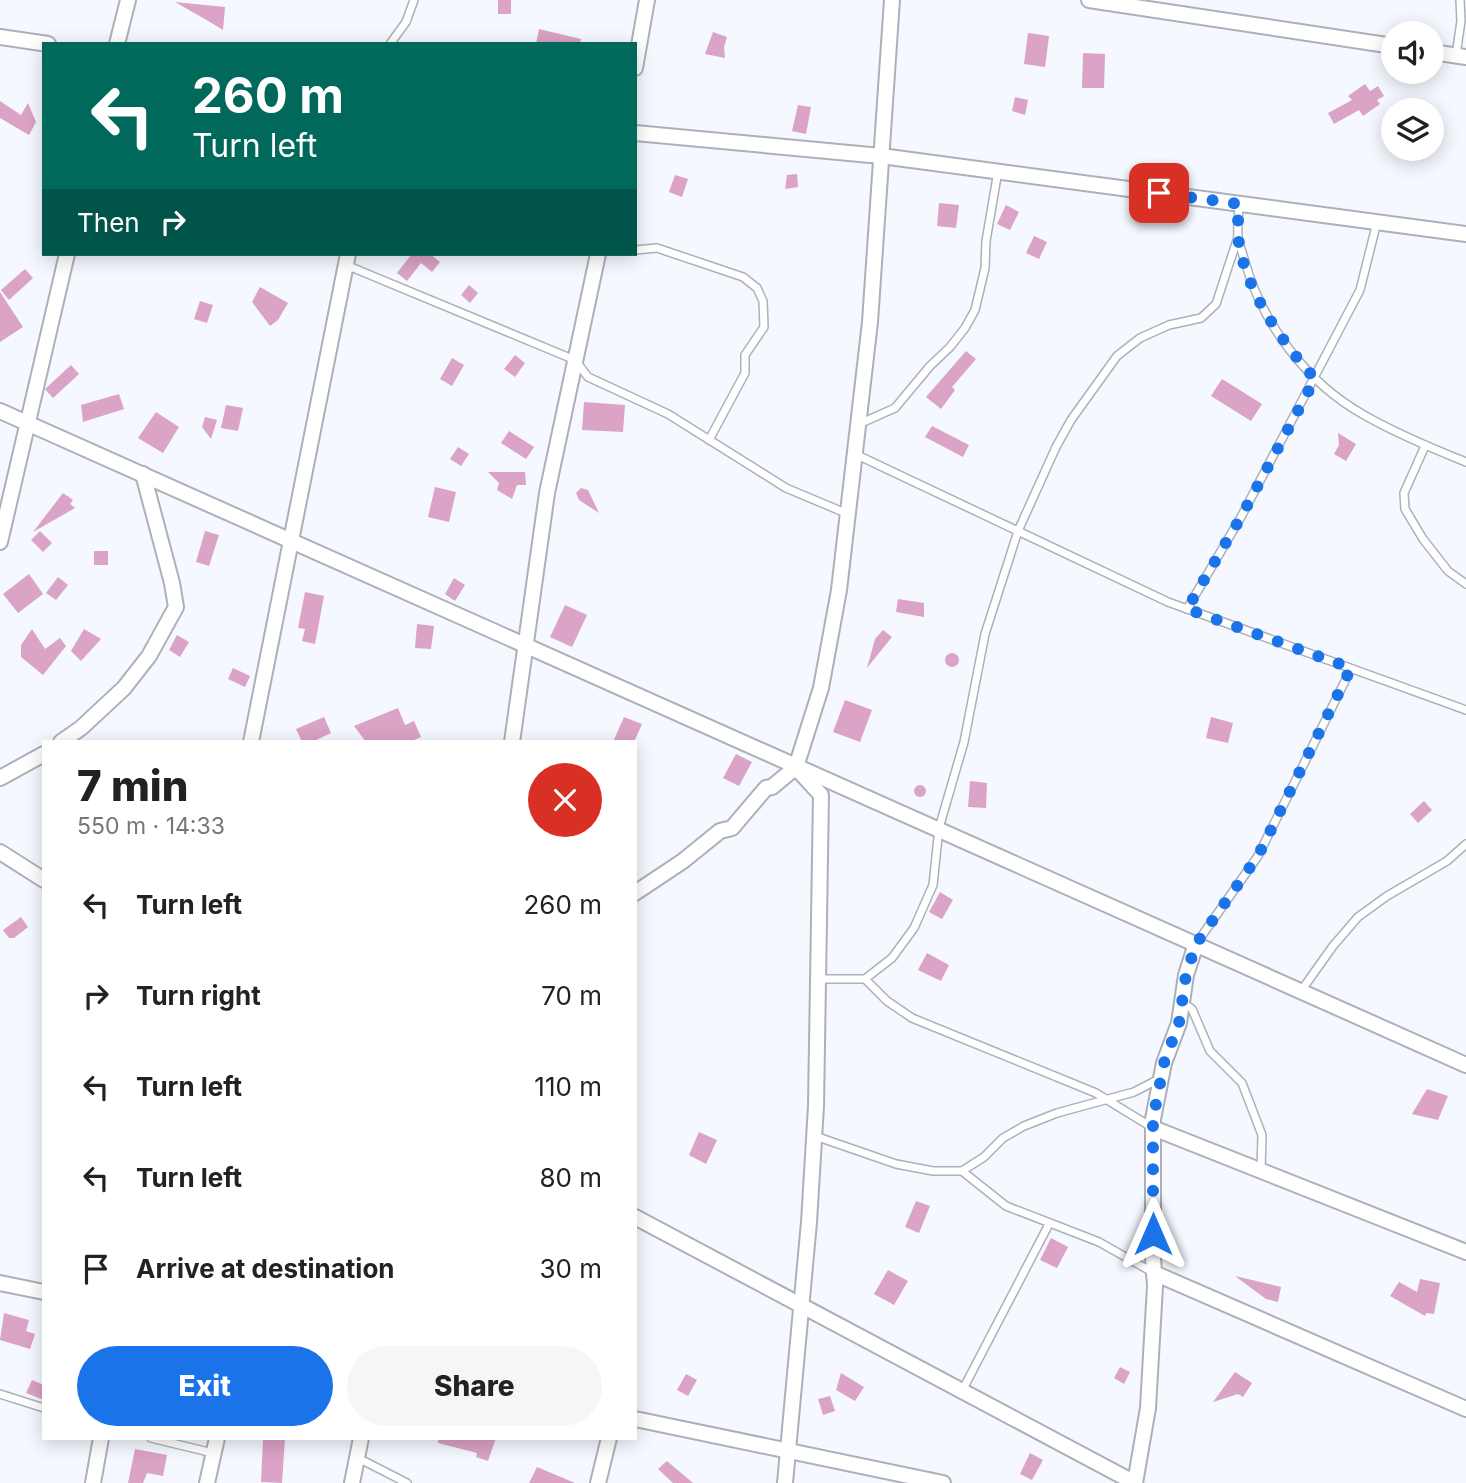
<!DOCTYPE html>
<html lang="en">
<head>
<meta charset="utf-8">
<style>
	:root { --surface:#fff; --page:#f6f6f6; --text:#222; --muted:#767676; --accent:#1a73e8 }
	body { margin:0; font-family:Inter,sans-serif; background:var(--page); color:var(--text); height:100vh; display:flex; flex-direction:column; font-size:26px; white-space:nowrap }
	* { box-sizing:border-box; margin:0 }
	p { font-size:23px; color:var(--muted) }
	.icon { flex:none; width:38px; height:38px; fill:none; stroke:currentColor; stroke-width:2; stroke-linecap:round; stroke-linejoin:round }
	.map { position:relative; flex:1; overflow:hidden }
	.panel { position:absolute; left:42px; top:740px; width:595px; height:700px; display:flex; flex-direction:column; background:var(--surface); border-radius:0px; box-shadow:0 4px 18px #0003 }
	.panel>* { flex:none }
	.top-card { position:absolute; left:42px; top:42px; width:595px; height:214px; border-radius:0px; box-shadow:0 4px 18px #0003; background:#00695c; color:#fff; overflow:hidden }
	.controls { position:absolute; left:1381px; top:21px; display:grid; gap:14px }
	.controls a { display:grid; place-items:center; width:63px; height:63px; border-radius:50%; background:var(--surface); box-shadow:0 4px 18px #0003; font-size:35px }
	.pin { position:absolute; display:grid; place-items:center; width:60px; height:60px; color:#fff; margin:-30px; border-radius:14px; box-shadow:0 4px 10px #0006 }
	.me { position:absolute; width:77px; margin:-38px; rotate:0deg; stroke-linejoin:round; filter:drop-shadow(0 0 5px #0008) }
	.turn { display:flex; align-items:center; gap:24px; height:147px; padding:0 35px; font-size:32px }
	.turn .icon { width:91px; height:91px; stroke-width:2.5 }
	.turn b { display:block; font-size:49px; line-height:60px }
	.then { display:flex; align-items:center; height:66px; padding:0 35px; background:#0003; gap:14px; font-size:26px }
	.round { display:grid; place-items:center; flex:none; width:74px; height:74px; border-radius:37px; background:var(--page) }
	.headline { display:flex; align-items:center; justify-content:space-between; height:119px; padding:0 35px }
	h1 { font-size:42px; font-weight:800; line-height:52px }
	.button { display:flex; gap:14px; margin-top:auto; padding:14px 35px }
	.button a { flex:1; height:80px; border-radius:42px; background:var(--accent); color:#fff; font-size:28px; font-weight:800; line-height:80px; text-align:center }
	.button a+a { background:var(--page); color:var(--text) }
	ul { padding:0; list-style:none }
	li { display:flex; align-items:center; gap:21px; height:91px; padding:0 35px }
	li div { flex:1 }
	li b { display:block; font-size:26px }
	li em { font-style:normal }
	.map>svg:first-child { display:block }
</style>
</head>
<body>
<div class="map">
<svg width="1466" height="1483" viewBox="0 0 1466 1483">
	<rect width="100%" height="100%" fill="#f5f8fe"/>
	<!-- building -->
	<g fill="#dba3c5">
		<rect x="498" y="0" width="13" height="14"/>
		<polygon points="175,2 225,7 223,30 210,22"/>
		<polygon points="539,29 581,39 580,44 536,44"/>
		<polygon points="713,32 727,37 724,47 725,58 705,54"/>
		<polygon points="1028,33 1049,36 1045,67 1024,64"/>
		<polygon points="1083,53 1105,54 1104,88 1082,88"/>
		<polygon points="1365,84 1370,91 1378,86 1384,96 1377,100 1380,104 1363,116 1359,110 1334,124 1328,113 1352,100 1348,96"/>
		<polygon points="1015,97 1028,100 1025,115 1012,111"/>
		<polygon points="0,101 21,115 28,103 36,122 29,135 0,118"/>
		<polygon points="798,105 811,107 806,134 792,131"/>
		<polygon points="797,174 798,187 785,189 787,175"/>
		<polygon points="675,175 688,179 682,197 669,192"/>
		<polygon points="939,203 959,205 956,228 937,226"/>
		<polygon points="1006,205 1019,212 1010,230 997,224"/>
		<polygon points="1034,236 1047,242 1039,259 1026,253"/>
		<polygon points="409,254 430,254 440,262 432,272 421,263 407,281 397,273 411,255"/>
		<polygon points="25,269 33,278 9,300 1,290"/>
		<polygon points="469,285 478,293 470,303 461,295"/>
		<polygon points="260,287 288,303 278,320 270,326 252,302"/>
		<polygon points="0,292 23,327 0,342"/>
		<polygon points="200,301 213,305 207,323 194,319"/>
		<polygon points="966,351 976,359 952,387 955,390 941,409 926,397"/>
		<polygon points="515,355 525,363 515,377 504,369"/>
		<polygon points="452,358 464,365 452,386 440,379"/>
		<polygon points="71,365 79,374 53,398 45,389"/>
		<polygon points="1222,379 1262,404 1251,421 1211,396"/>
		<polygon points="119,394 124,409 83,422 81,405"/>
		<polygon points="584,402 625,405 623,432 582,430"/>
		<polygon points="226,405 243,408 238,431 221,428"/>
		<polygon points="156,412 179,427 163,453 138,438"/>
		<polygon points="205,417 217,420 211,439 202,427"/>
		<polygon points="932,426 969,445 963,457 925,437"/>
		<polygon points="509,431 534,447 526,459 501,443"/>
		<polygon points="1338,433 1356,444 1346,461 1334,454 1339,445"/>
		<polygon points="458,447 469,454 461,466 450,459"/>
		<polygon points="488,472 525,472 526,485 517,485 512,499 497,490 499,483"/>
		<polygon points="435,487 456,492 449,522 428,517"/>
		<polygon points="581,488 588,490 599,513 579,500 576,493"/>
		<polygon points="63,493 73,500 70,504 75,508 33,532"/>
		<polygon points="40,531 52,543 43,552 31,540"/>
		<polygon points="205,531 219,535 209,566 196,562"/>
		<rect x="94" y="551" width="14" height="14"/>
		<polygon points="29,574 43,594 18,613 3,594"/>
		<polygon points="58,577 68,585 56,600 46,593"/>
		<polygon points="454,578 465,585 455,601 445,594"/>
		<polygon points="305,592 324,596 315,644 302,641 305,629 298,628"/>
		<polygon points="898,599 924,603 924,617 896,612"/>
		<polygon points="565,605 587,615 572,647 550,637"/>
		<polygon points="417,624 434,626 431,649 415,648"/>
		<polygon points="32,629 45,649 60,638 66,646 43,675 21,657 21,645"/>
		<polygon points="84,629 101,639 81,661 71,651"/>
		<polygon points="883,630 892,637 867,668 875,639"/>
		<polygon points="177,635 189,642 180,657 169,650"/>
		<circle cx="952" cy="660" r="7"/>
		<polygon points="233,668 250,676 245,687 228,679"/>
		<polygon points="845,700 872,710 860,742 833,732"/>
		<polygon points="398,708 405,725 414,721 421,737 409,742 366,742 354,726"/>
		<polygon points="324,717 331,733 312,742 302,742 296,729"/>
		<polygon points="624,717 642,724 634,742 613,742"/>
		<polygon points="1211,717 1233,723 1228,743 1206,738"/>
		<polygon points="736,754 752,762 739,786 723,778"/>
		<polygon points="970,781 987,783 986,808 968,807"/>
		<circle cx="920" cy="791" r="6"/>
		<polygon points="1424,801 1432,810 1418,823 1410,814"/>
		<polygon points="940,892 953,900 942,919 929,912"/>
		<polygon points="21,917 28,927 14,938 9,938 3,930"/>
		<polygon points="927,953 949,965 941,981 918,970"/>
		<polygon points="1427,1089 1448,1096 1438,1120 1412,1114"/>
		<polygon points="699,1132 717,1140 706,1164 689,1155"/>
		<polygon points="916,1201 930,1206 919,1233 905,1227"/>
		<polygon points="1051,1238 1068,1247 1057,1268 1040,1260"/>
		<polygon points="888,1270 908,1281 894,1305 874,1294"/>
		<polygon points="1235,1276 1281,1287 1278,1302 1266,1299"/>
		<polygon points="1420,1279 1440,1283 1434,1314 1426,1313 1425,1316 1390,1296 1399,1282 1417,1292"/>
		<polygon points="4,1313 29,1320 26,1331 35,1334 30,1349 0,1340"/>
		<polygon points="1120,1367 1130,1372 1124,1384 1114,1378"/>
		<polygon points="1235,1372 1252,1383 1243,1397 1238,1394 1213,1402"/>
		<polygon points="841,1373 864,1387 855,1401 836,1390"/>
		<polygon points="686,1374 697,1380 688,1396 677,1390"/>
		<polygon points="32,1380 44,1385 44,1400 26,1393"/>
		<polygon points="830,1396 835,1411 823,1415 818,1399"/>
		<polygon points="263,1438 285,1438 282,1483 261,1482"/>
		<polygon points="438,1438 496,1438 488,1461 476,1457 477,1453 438,1443"/>
		<polygon points="135,1449 167,1455 163,1476 147,1473 143,1483 128,1483"/>
		<polygon points="1030,1453 1043,1460 1032,1480 1020,1474"/>
		<polygon points="667,1461 693,1483 673,1483 658,1469"/>
		<polygon points="537,1467 575,1483 529,1483"/>
	</g>
	<g fill="none" stroke-linecap="round" stroke-linejoin="round">
		<!-- service casing -->
		<g stroke="#acb0ba" stroke-width="10">
			<g id="service">
				<polyline points="390,44 406,22 414,0"/>
				<polyline points="1456,55 1461,21 1460,0"/>
				<path d="M1239,204C1239,215 1237,226 1238,237C1239,245 1243,254 1245,262C1263,325 1307,383 1364,415C1397,434 1431,448 1466,462"/>
				<polyline points="635,250 657,248 743,277 757,288 763,301 764,327 745,355 745,373 709,440"/>
				<polyline points="346,265 575,360 588,377 668,414 786,488 848,514"/>
				<polyline points="859,424 895,408 930,366 950,347 965,328 975,310 985,268 986,241 998,171"/>
				<polyline points="1425,446 1404,493 1405,509 1423,539 1448,571 1466,584"/>
				<polyline points="855,454 1168,602 1466,710"/>
				<polyline points="1187,609 1241,517 1360,290 1377,222"/>
				<polyline points="1196,944 1258,856 1351,669"/>
				<polyline points="819,979 865,979 892,958 914,928 933,885 939,828 964,742 985,634 1018,531 1056,447 1071,420 1117,356 1140,338 1169,325 1201,318 1216,304 1238,237"/>
				<polyline points="865,979 887,1001 912,1018 1096,1093 1153,1128"/>
				<polyline points="1301,991 1333,946 1358,917 1387,896 1447,861 1466,844"/>
				<polyline points="1182,1002 1192,1009 1210,1051 1242,1083 1262,1135 1261,1170"/>
				<polyline points="815,1136 896,1164 933,1171 962,1171 984,1157 1003,1138 1024,1126 1057,1113 1134,1092 1161,1078"/>
				<polyline points="962,1171 1006,1206 1099,1242 1154,1273"/>
				<polyline points="962,1391 1049,1224"/>
				<polyline points="0,1394 44,1408"/>
				<polyline points="151,1438 213,1453"/>
				<polyline points="358,1458 407,1483"/>
			</g>
		</g>
		<!-- minor casing -->
		<g stroke="#acb0ba" stroke-width="18">
			<g id="minor">
				<polyline points="1089,0 1393,46"/>
				<polyline points="0,37 48,44"/>
				<polyline points="117,44 128,0"/>
				<polyline points="1432,52 1466,57"/>
				<polyline points="635,68 647,0"/>
				<polyline points="635,133 881,156 1466,234"/>
				<polyline points="0,411 1466,1065"/>
				<polyline points="0,542 67,254"/>
				<polyline points="61,742 81,728 124,688 149,656 176,607 172,583 143,474"/>
				<polyline points="251,742 348,254"/>
				<polyline points="512,742 547,493 598,254"/>
				<polyline points="0,778 44,754"/>
				<polyline points="0,852 44,880"/>
				<polyline points="635,893 683,861 720,831 732,828 766,788 772,787 796,767 821,688 839,590 870,322 892,0"/>
				<polyline points="1153,1128 1466,1252"/>
				<polyline points="635,1217 1135,1483 1148,1408 1155,1286 1153,1258 1153,1119 1164,1063 1179,1023 1186,975 1196,944"/>
				<polyline points="1154,1273 1466,1409"/>
				<polyline points="0,1283 44,1292"/>
				<polyline points="635,1419 943,1483"/>
				<polyline points="93,1483 101,1438"/>
				<polyline points="207,1483 217,1438"/>
				<polyline points="352,1483 361,1438"/>
				<polyline points="598,1483 609,1438"/>
				<polyline points="785,1483 809,1222 816,1106 821,795 799,771"/>
			</g>
		</g>
		<!-- service -->
		<use href="#service" stroke="#fff" stroke-width="7"/>
		<!-- minor -->
		<use href="#minor" stroke="#fff" stroke-width="14"/>
	</g>
	<g fill="none" stroke-linecap="round" stroke-linejoin="round">
		<!-- route -->
		<path stroke="#1a73e8" stroke-width="12" stroke-dasharray="0 21.6" d="M1153,1234V1119L1164,1063L1179,1023L1186,975L1196,944L1258,856L1351,668L1187,609L1241,517L1315,379C1281,340 1244,290 1238,236C1237,226 1239,214 1239,204L1159,193"/>
	</g>
</svg>
<div class="controls">
<a><svg class="icon" aria-label="sound" viewBox="0 0 24 24"><path d="M4 9h4l5-4v14l-5-4H4zM17 9q2 3 0 6"/></svg></a>
<a><svg class="icon" aria-label="layers" viewBox="0 0 24 24"><path d="M12 4l9 5-9 5-9-5zM3 14l9 5 9-5"/></svg></a>
</div>
<div class="pin" style="left:1159px;top:193px;background:#d93025"><svg class="icon" aria-label="arrive" viewBox="0 0 24 24"><path d="M6 21V4h12l-3 4 3 4H6"/></svg></div>
<svg class="me" style="left:1153px;top:1234px" viewBox="-20 -20 40 40"><path d="M0-17L14 15 0 8-14 15z" fill="#1a73e8" stroke="#fff" stroke-width="4"/></svg>
<div class="top-card">
<div class="turn"><svg class="icon" aria-label="left" viewBox="0 0 24 24"><path d="M17 20v-9H6M10 6l-5 5 5 5"/></svg><div><b>260 m</b>Turn left</div></div>
<div class="then">Then<svg class="icon" aria-label="right" viewBox="0 0 24 24"><path d="M7 20v-9h11M14 6l5 5-5 5"/></svg></div>
</div>
<section class="panel">
<div class="headline"><div><h1>7 min</h1><p>550 m · 14:33</p></div><a class="round" style="background:#d93025;color:#fff"><svg class="icon" aria-label="close" viewBox="0 0 24 24"><path d="M6 6l12 12M18 6L6 18"/></svg></a></div>
<ul>
<li><svg class="icon" aria-label="left" viewBox="0 0 24 24"><path d="M17 20v-9H6M10 6l-5 5 5 5"/></svg><div><b>Turn left</b></div><em>260 m</em></li>
<li><svg class="icon" aria-label="right" viewBox="0 0 24 24"><path d="M7 20v-9h11M14 6l5 5-5 5"/></svg><div><b>Turn right</b></div><em>70 m</em></li>
<li><svg class="icon" aria-label="left" viewBox="0 0 24 24"><path d="M17 20v-9H6M10 6l-5 5 5 5"/></svg><div><b>Turn left</b></div><em>110 m</em></li>
<li><svg class="icon" aria-label="left" viewBox="0 0 24 24"><path d="M17 20v-9H6M10 6l-5 5 5 5"/></svg><div><b>Turn left</b></div><em>80 m</em></li>
<li><svg class="icon" aria-label="arrive" viewBox="0 0 24 24"><path d="M6 21V4h12l-3 4 3 4H6"/></svg><div><b>Arrive at destination</b></div><em>30 m</em></li>
</ul>
<div class="button"><a>Exit</a><a>Share</a></div>
</section>
</div>
</body>
</html>
